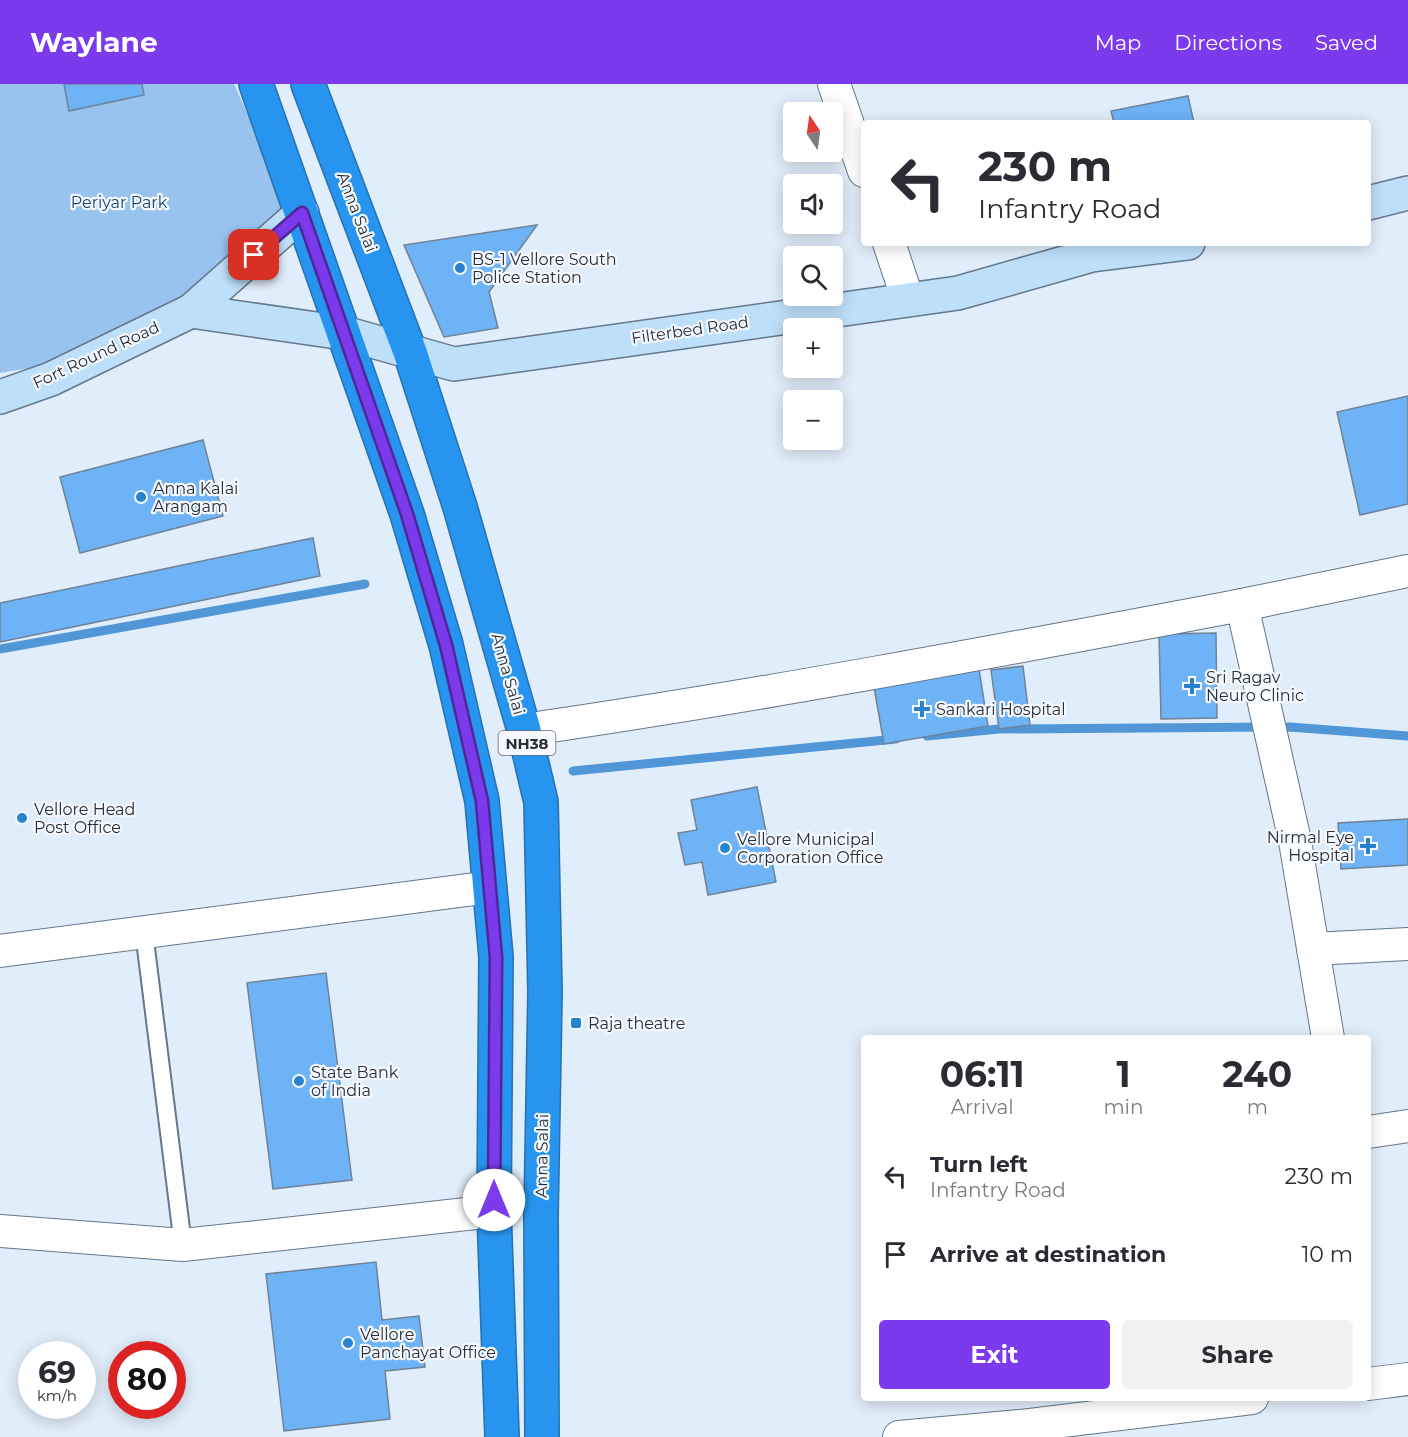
<!DOCTYPE html>
<html lang="en">
<head>
<meta charset="utf-8">
<style>
	:root { --surface:#fff; --page:#f2f2f3; --text:#2b2b33; --muted:#7c7c81; --accent:#7c3aed }
	body { margin:0; font-family:Montserrat,sans-serif; background:var(--page); color:var(--text); height:100vh; display:flex; flex-direction:column; font-size:22px; white-space:nowrap }
	* { box-sizing:border-box; margin:0 }
	p { font-size:20px; color:var(--muted) }
	.icon { flex:none; width:33px; height:33px; fill:none; stroke:currentColor; stroke-width:2; stroke-linecap:round; stroke-linejoin:round }
	.map { position:relative; flex:1; overflow:hidden }
	.drawer { position:absolute; left:861px; top:951px; width:510px; height:366px; display:flex; flex-direction:column; background:var(--surface); border-radius:6px; box-shadow:0 3px 15px #0003 }
	.drawer>* { flex:none }
	.top-card { position:absolute; left:861px; top:36px; width:510px; height:126px; border-radius:6px; box-shadow:0 3px 15px #0003; background:#fff; color:var(--text); overflow:hidden }
	.needle { width:39px; rotate:347deg }
	.fabs { position:absolute; left:783px; top:18px; display:grid; gap:12px }
	.fabs a { display:grid; place-items:center; width:60px; height:60px; border-radius:6px; background:var(--surface); box-shadow:0 3px 15px #0003; font-size:30px }
	.speed { position:absolute; left:18px; top:1257px; display:flex; gap:12px; font-size:30px; font-weight:700; text-align:center }
	.speed>* { display:grid; place-content:center; width:78px; height:78px; border-radius:50%; background:var(--surface); box-shadow:0 3px 15px #0003; line-height:1 }
	.speed small { font-size:15px; font-weight:400 }
	.speed .limit { border:9px solid #d22; background:#fff; color:#111 }
	.pin { position:absolute; display:grid; place-items:center; width:51px; height:51px; color:#fff; margin:-26px; border-radius:12px; box-shadow:0 3px 9px #0006 }
	.me { position:absolute; width:66px; margin:-33px; rotate:0deg; stroke-linejoin:round; filter:drop-shadow(0 0 4px #0008) }
	.turn { display:flex; align-items:center; gap:21px; height:126px; padding:0 18px; font-size:27px }
	.turn .icon { width:78px; height:78px; stroke-width:2.5 }
	.turn b { display:block; font-size:42px; line-height:51px }
	.eta { display:flex; justify-content:space-evenly; align-items:center; height:102px; text-align:center }
	.eta b { font-size:36px; font-weight:700; line-height:42px }
	.button { display:flex; gap:12px; margin-top:auto; padding:12px 18px }
	.button a { flex:1; height:69px; border-radius:6px; background:var(--accent); color:#fff; font-size:24px; font-weight:700; line-height:69px; text-align:center }
	.button a+a { background:var(--page); color:var(--text) }
	ul { padding:0; list-style:none }
	li { display:flex; align-items:center; gap:18px; height:78px; padding:0 18px }
	li div { flex:1 }
	li b { display:block; font-size:22px }
	li em { font-style:normal }
	header { display:flex; align-items:center; gap:36px; box-sizing:border-box; height:84px; padding:0 30px; background:var(--accent); color:#fff }
	header strong { font-size:28px }
	nav { display:flex; gap:33px; margin-inline-start:auto; font-size:21px }
	.map>svg:first-child { display:block }
</style>
</head>
<body>
<header>
<strong>Waylane</strong>
<nav><a>Map</a><a>Directions</a><a>Saved</a></nav>
</header>
<div class="map">
<svg width="1408" height="1353" viewBox="0 0 1408 1353">
	<rect width="100%" height="100%" fill="#e0edfa"/>
	<!-- green -->
	<polygon fill="#98c3ef" points="0,0 234,0 291,125 181,221 47,281 0,289"/>
	<g fill="none" stroke-linecap="round" stroke-linejoin="round">
		<!-- stream -->
		<g stroke="#5196d7" stroke-width="9">
			<polyline points="0,565 365,500"/>
			<polyline points="927,652 999,645 1290,643 1408,652"/>
			<polyline points="573,687 896,655"/>
		</g>
	</g>
	<!-- building -->
	<g fill="#6eb3f6" stroke="#6f8296" stroke-width="1.5">
		<polygon points="64,0 142,0 144,11 69,27"/>
		<polygon points="1188,12 1194,39 1114,39 1111,27"/>
		<polygon points="537,141 489,208 498,244 444,253 404,161"/>
		<polygon points="1408,312 1408,420 1360,431 1337,328"/>
		<polygon points="203,356 223,432 80,469 60,393"/>
		<polygon points="313,454 320,492 0,558 0,519"/>
		<polygon points="1216,549 1217,634 1161,635 1159,550"/>
		<polygon points="1023,582 1030,641 999,645 991,586"/>
		<polygon points="979,585 988,642 884,660 874,603"/>
		<polygon points="757,703 776,798 708,811 702,778 685,781 678,749 697,746 691,716"/>
		<polygon points="1408,735 1408,781 1341,785 1338,739"/>
		<polygon points="326,889 352,1096 273,1105 247,899"/>
		<polygon points="376,1178 382,1236 419,1232 425,1283 385,1287 390,1335 284,1347 266,1190"/>
	</g>
	<g fill="none" stroke-linecap="round" stroke-linejoin="round">
		<!-- lane casing -->
		<g stroke="#64778b" stroke-width="20">
			<polyline id="lane" points="144,848 183,1161"/>
		</g>
		<!-- street casing -->
		<g stroke="#64778b" stroke-width="34">
			<g id="street">
				<polyline points="834,0 864,87"/>
				<polyline points="889,159 908,216"/>
				<polyline points="1242,521 1408,487"/>
				<path d="M524,646C765,611 1003,566 1242,521L1295,757L1328,954"/>
				<polyline points="1313,865 1408,860"/>
				<polyline points="0,867 490,803"/>
				<polyline points="1368,1048 1408,1042"/>
				<polyline points="0,1147 183,1161 494,1127"/>
				<polyline points="1368,1300 1408,1295"/>
				<polyline points="899,1353 1030,1341 1252,1314"/>
			</g>
		</g>
		<!-- secondary casing -->
		<g stroke="#64778b" stroke-width="36">
			<g id="secondary">
				<polyline points="1368,119 1408,109"/>
				<polyline points="191,227 344,249 454,280 958,209 1092,171 1188,159"/>
				<polyline points="0,313 51,295 191,227 302,129"/>
			</g>
		</g>
		<!-- highway casing -->
		<g stroke="#2771ae" stroke-width="36">
			<g id="highway">
				<polyline points="256,0 407,430 446,561 482,717 496,873 494,1127 502,1353"/>
				<polyline points="308,0 410,268 460,423 524,646 541,718 545,908 541,1131 542,1353"/>
			</g>
		</g>
		<!-- lane -->
		<use href="#lane" stroke="#fff" stroke-width="16"/>
		<!-- street -->
		<use href="#street" stroke="#fff" stroke-width="32"/>
		<!-- secondary -->
		<use href="#secondary" stroke="#bedffa" stroke-width="33"/>
		<!-- highway -->
		<use href="#highway" stroke="#2795ef" stroke-width="33"/>
	</g>
	<g fill="none" stroke-linecap="round" stroke-linejoin="round">
		<!-- route casing -->
		<g stroke="#51269a" stroke-width="15">
			<polyline id="route" points="254,171 302,129 407,430 446,561 482,717 496,873 494,1116"/>
		</g>
		<!-- route -->
		<use href="#route" stroke="#7c3aed" stroke-width="10"/>
	</g>
	<!-- markers -->
	<g fill="#2782cf" stroke="#f5f9fe" stroke-width="2">
		<circle cx="460" cy="184" r="6"/>
		<circle cx="141" cy="413" r="6"/>
		<path d="M1189 593h6v6h6v6h-6v6h-6v-6h-6v-6h6z"/>
		<path d="M919 616h6v6h6v6h-6v6h-6v-6h-6v-6h6z"/>
		<circle cx="22" cy="734" r="6"/>
		<path d="M1365 753h6v6h6v6h-6v6h-6v-6h-6v-6h6z"/>
		<circle cx="725" cy="764" r="6"/>
		<rect x="570" y="933" width="12" height="12" rx="3"/>
		<circle cx="299" cy="997" r="6"/>
		<circle cx="348" cy="1259" r="6"/>
	</g>
	<g text-anchor="middle" dominant-baseline="central" stroke-width="4.5" stroke-linejoin="round" paint-order="stroke">
		<!-- shield labels -->
		<rect fill="#f5f9fe" stroke="#646b72" stroke-width="1.5" x="498.5" y="647" width="57" height="24" rx="4.5"/>
		<g font-size="15" font-weight="bold" fill="#262e36">
			<text x="527" y="659">NH38</text>
		</g>
		<!-- park labels -->
		<g font-size="16" fill="#164772" stroke="#f5f9fe">
			<text x="119" y="118">Periyar Park</text>
		</g>
		<!-- street labels -->
		<g font-size="16" fill="#262e36" stroke="#f5f9fe">
			<text transform="translate(357 128) rotate(69)">Anna Salai</text>
			<text transform="translate(690 246) rotate(-8)">Filterbed Road</text>
			<text transform="translate(96 271) rotate(-25)">Fort Round Road</text>
			<text transform="translate(508 590) rotate(74)">Anna Salai</text>
			<text transform="translate(542 1072) rotate(-89)">Anna Salai</text>
		</g>
		<!-- poi labels -->
		<g font-size="16" fill="#262e36" stroke="#f5f9fe" text-anchor="start">
			<text x="472" y="175">BS-1 Vellore South<tspan x="472" dy="18">Police Station</tspan></text>
			<text x="153" y="404">Anna Kalai<tspan x="153" dy="18">Arangam</tspan></text>
			<text x="1206" y="593">Sri Ragav<tspan x="1206" dy="18">Neuro Clinic</tspan></text>
			<text x="936" y="625">Sankari Hospital</text>
			<text x="34" y="725">Vellore Head<tspan x="34" dy="18">Post Office</tspan></text>
			<text x="1354" y="753" text-anchor="end">Nirmal Eye<tspan x="1354" dy="18">Hospital</tspan></text>
			<text x="737" y="755">Vellore Municipal<tspan x="737" dy="18">Corporation Office</tspan></text>
			<text x="588" y="939">Raja theatre</text>
			<text x="311" y="988">State Bank<tspan x="311" dy="18">of India</tspan></text>
			<text x="360" y="1250">Vellore<tspan x="360" dy="18">Panchayat Office</tspan></text>
		</g>
	</g>
</svg>
<div class="fabs">
<a><svg class="needle" viewBox="-14 -14 28 28"><path d="M0-13l5 13h-10z" fill="#e53935"/><path d="M0 13l5-13h-10z" fill="#7c7c81"/></svg></a>
<a><svg class="icon" aria-label="sound" viewBox="0 0 24 24"><path d="M4 9h4l5-4v14l-5-4H4zM17 9q2 3 0 6"/></svg></a>
<a><svg class="icon" aria-label="search" viewBox="0 0 24 24"><circle cx="10" cy="10" r="6"/><path d="M15 15l6 6"/></svg></a>
<a>+</a>
<a>−</a>
</div>
<div class="speed"><div>69<small>km/h</small></div><div class="limit">80</div></div>
<div class="pin" style="left:254px;top:171px;background:#d93025"><svg class="icon" aria-label="arrive" viewBox="0 0 24 24"><path d="M6 21V4h12l-3 4 3 4H6"/></svg></div>
<svg class="me" style="left:494px;top:1116px" viewBox="-20 -20 40 40"><circle r="19" fill="#fff"/><path d="M0-13L10 11 0 6-10 11z" fill="#7c3aed"/></svg>
<div class="top-card">
<div class="turn"><svg class="icon" aria-label="left" viewBox="0 0 24 24"><path d="M17 20v-9H6M10 6l-5 5 5 5"/></svg><div><b>230 m</b>Infantry Road</div></div>
</div>
<section class="drawer">
<div class="eta">
<div><b>06:11</b><p>Arrival</p></div>
<div><b>1</b><p>min</p></div>
<div><b>240</b><p>m</p></div>
</div>
<ul>
<li><svg class="icon" aria-label="left" viewBox="0 0 24 24"><path d="M17 20v-9H6M10 6l-5 5 5 5"/></svg><div><b>Turn left</b><p>Infantry Road</p></div><em>230 m</em></li>
<li><svg class="icon" aria-label="arrive" viewBox="0 0 24 24"><path d="M6 21V4h12l-3 4 3 4H6"/></svg><div><b>Arrive at destination</b></div><em>10 m</em></li>
</ul>
<div class="button"><a>Exit</a><a>Share</a></div>
</section>
</div>
</body>
</html>
